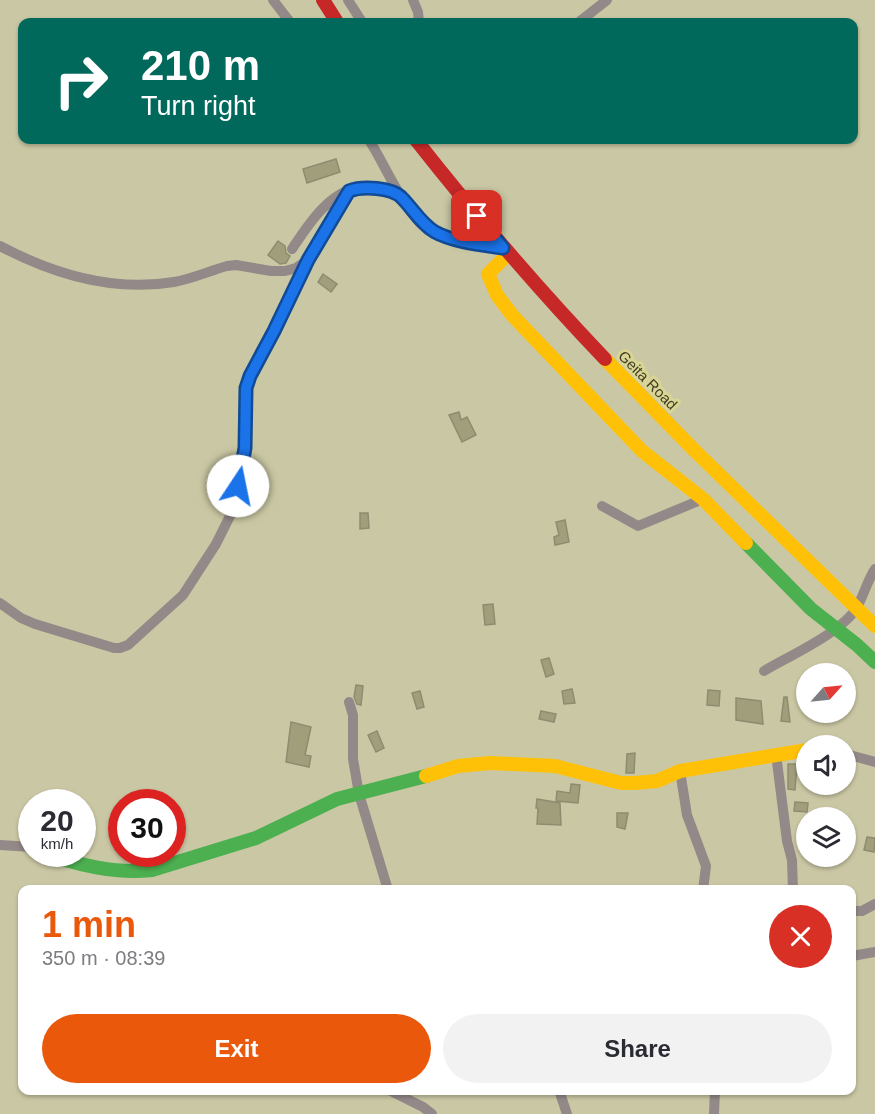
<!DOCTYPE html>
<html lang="en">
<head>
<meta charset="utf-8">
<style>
	:root { --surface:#fff; --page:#f2f2f3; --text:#2b2b33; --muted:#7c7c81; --accent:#ea580c }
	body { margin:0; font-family:Arial,sans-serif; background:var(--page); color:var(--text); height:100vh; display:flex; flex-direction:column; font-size:22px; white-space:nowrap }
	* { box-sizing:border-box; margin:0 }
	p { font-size:20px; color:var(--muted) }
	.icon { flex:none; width:33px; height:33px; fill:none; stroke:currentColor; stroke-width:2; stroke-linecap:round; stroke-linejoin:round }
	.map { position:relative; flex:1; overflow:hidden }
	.panel { position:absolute; left:18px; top:885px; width:838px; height:210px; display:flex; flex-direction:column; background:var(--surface); border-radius:12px; box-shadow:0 2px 4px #0004 }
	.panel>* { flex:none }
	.hud { position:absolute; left:18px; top:18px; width:840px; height:126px; border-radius:12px; box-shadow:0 2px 4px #0004; background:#00695c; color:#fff; overflow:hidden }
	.needle { width:39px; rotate:63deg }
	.fabs { position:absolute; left:796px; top:663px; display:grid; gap:12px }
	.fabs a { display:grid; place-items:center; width:60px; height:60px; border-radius:50%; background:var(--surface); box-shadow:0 2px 4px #0004; font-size:30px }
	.speed { position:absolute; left:18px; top:789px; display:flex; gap:12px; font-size:30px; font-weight:700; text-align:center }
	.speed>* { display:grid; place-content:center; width:78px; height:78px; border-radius:50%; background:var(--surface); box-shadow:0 2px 4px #0004; line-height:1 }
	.speed small { font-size:15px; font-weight:400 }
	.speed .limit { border:9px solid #d22; background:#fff; color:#111 }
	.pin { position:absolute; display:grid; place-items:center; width:51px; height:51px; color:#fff; margin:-26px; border-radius:12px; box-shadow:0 3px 9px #0006 }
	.me { position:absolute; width:66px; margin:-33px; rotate:11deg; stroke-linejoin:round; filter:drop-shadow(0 0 4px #0008) }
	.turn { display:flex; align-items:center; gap:21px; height:126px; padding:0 24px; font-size:27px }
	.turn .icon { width:78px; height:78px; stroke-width:2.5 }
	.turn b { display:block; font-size:42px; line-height:51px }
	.round { display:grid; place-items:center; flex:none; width:63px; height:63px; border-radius:32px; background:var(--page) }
	.summary { display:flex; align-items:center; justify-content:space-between; height:102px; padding:0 24px }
	h1 { font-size:36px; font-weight:600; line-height:45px; color:var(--accent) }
	.primary-button { display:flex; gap:12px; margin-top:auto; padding:12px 24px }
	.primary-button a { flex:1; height:69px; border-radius:36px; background:var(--accent); color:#fff; font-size:24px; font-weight:600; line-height:69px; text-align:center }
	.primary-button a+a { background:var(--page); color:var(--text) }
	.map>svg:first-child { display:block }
</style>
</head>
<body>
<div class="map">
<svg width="875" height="1114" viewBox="0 0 875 1114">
	<rect width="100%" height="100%" fill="#cac8a4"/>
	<!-- building -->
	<g fill="#a19f7b" stroke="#8e8c70" stroke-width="1.5">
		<polygon points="336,159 340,172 307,183 303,169"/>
		<polygon points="278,241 285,246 286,253 290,256 286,263 280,264 268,255"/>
		<polygon points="323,274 337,284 331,292 318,282"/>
		<polygon points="459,412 461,420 467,417 476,435 462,442 449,415"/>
		<polygon points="360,513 368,513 369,528 360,529"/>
		<polygon points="565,520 569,542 555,545 554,537 559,535 556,522"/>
		<polygon points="493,604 495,624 485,625 483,605"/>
		<polygon points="549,658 554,674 546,677 541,660"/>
		<polygon points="356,685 363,686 361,705 357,704 354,697"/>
		<polygon points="572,689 575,703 564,704 562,691"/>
		<polygon points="708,690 720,691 719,706 707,705"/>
		<polygon points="420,691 424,707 417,709 412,693"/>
		<polygon points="784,697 787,697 790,722 781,721"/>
		<polygon points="736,698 761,701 763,724 736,720"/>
		<polygon points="541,711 556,714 554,722 539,719"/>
		<polygon points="291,722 311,727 305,755 311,756 309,767 286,762"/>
		<polygon points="377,731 384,748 376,752 368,735"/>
		<polygon points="635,753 634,773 626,773 627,754"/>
		<polygon points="788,764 797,764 795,790 788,789"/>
		<polygon points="571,784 580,785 578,803 556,801 557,791 570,793"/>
		<polygon points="537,799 560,803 561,825 537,824 538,808 536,808"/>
		<polygon points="795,802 808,803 807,812 794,811"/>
		<polygon points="617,813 628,813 625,829 617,827"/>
		<polygon points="867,837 875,838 874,852 864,850"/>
	</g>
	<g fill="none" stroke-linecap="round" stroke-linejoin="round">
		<!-- street -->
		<g stroke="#928988" stroke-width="10">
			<polyline points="273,0 290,22"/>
			<polyline points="348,0 362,22"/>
			<polyline points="413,0 418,12 419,22"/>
			<polyline points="579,22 607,0"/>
			<path d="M369,140C388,169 402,212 434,231C452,242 483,245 503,248"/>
			<path d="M0,246C53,274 114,292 174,282C192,279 209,271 227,266L236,265L271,271H285L296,268L308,260L349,191"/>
			<path d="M292,249C308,225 328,193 359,187C373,185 388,192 400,195"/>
			<polyline points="602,506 638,526 703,499"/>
			<polyline points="0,603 21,618 35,624 114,648 120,648 128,645 183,595 216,544 231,514 245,448 246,388 250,376 274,331 308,260"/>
			<path d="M764,671C789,656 843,632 857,607C864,595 867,581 875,569"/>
			<polyline points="349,702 353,715 353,759 359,794 388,890"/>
			<polyline points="776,754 787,841 792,860 793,890"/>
			<polyline points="846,754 875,762"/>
			<polyline points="680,771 687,815 706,866 703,890"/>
			<polyline points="0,845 32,847"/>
			<polyline points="852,911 862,911 875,904"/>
			<polyline points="852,956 875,952"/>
			<polyline points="389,1090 423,1107 432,1114"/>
			<polyline points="559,1090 567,1114"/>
			<polyline points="714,1114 715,1090"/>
		</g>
		<!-- fast -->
		<g stroke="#4caf50" stroke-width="14">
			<polyline points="746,543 811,609 857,645 875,662"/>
			<path d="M45,854C81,865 114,874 152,870L256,838L337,799L426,776"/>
		</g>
		<!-- slow -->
		<g stroke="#ffc107" stroke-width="14">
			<polyline points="508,254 488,274 497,295 512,315 642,451 703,499 746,543"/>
			<polyline points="605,359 695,451 875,626"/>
			<polyline points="426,776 458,766 490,763 555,766 621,783 635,783 657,781 680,771 807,750"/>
		</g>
		<!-- jam -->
		<g stroke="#c62828" stroke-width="14">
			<polyline points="323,0 337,22"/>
			<path d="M416,140C476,216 538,289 605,359"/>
		</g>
	</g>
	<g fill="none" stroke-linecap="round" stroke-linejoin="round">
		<!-- route casing -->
		<g stroke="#114b97" stroke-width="15">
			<path id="route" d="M238,486L245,448L246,388L250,376L274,331L308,260L349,191C362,186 392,187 402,198C413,209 421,224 435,232C453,242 483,245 503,248L477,216"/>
		</g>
		<!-- route -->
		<use href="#route" stroke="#1a73e8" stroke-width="10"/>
	</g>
	<g text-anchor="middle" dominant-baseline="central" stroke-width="6" stroke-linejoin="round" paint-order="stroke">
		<!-- street labels -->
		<g font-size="15" fill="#3e3c22" stroke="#dad594">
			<text transform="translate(648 380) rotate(45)">Geita Road</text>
		</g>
	</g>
</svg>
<div class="fabs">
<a><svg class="needle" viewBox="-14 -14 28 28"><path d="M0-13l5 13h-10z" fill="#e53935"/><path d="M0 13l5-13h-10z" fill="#7c7c81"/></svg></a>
<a><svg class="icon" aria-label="sound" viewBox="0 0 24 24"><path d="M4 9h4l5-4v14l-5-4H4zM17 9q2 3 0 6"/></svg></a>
<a><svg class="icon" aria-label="layers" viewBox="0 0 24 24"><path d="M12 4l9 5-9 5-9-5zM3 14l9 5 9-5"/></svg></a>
</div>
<div class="speed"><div>20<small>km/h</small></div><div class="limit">30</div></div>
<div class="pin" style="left:477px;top:216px;background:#d93025"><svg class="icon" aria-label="arrive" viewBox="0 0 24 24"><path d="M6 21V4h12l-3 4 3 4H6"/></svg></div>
<svg class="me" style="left:238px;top:486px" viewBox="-20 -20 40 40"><circle r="19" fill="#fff"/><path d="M0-13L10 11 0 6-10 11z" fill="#1a73e8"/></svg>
<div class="hud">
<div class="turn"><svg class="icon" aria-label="right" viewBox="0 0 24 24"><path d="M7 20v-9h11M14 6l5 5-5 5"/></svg><div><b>210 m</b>Turn right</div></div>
</div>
<section class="panel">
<div class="summary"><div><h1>1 min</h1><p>350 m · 08:39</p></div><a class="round" style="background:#d93025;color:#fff"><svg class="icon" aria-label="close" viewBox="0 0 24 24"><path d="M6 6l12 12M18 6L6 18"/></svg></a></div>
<div class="primary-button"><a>Exit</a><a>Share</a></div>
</section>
</div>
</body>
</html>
